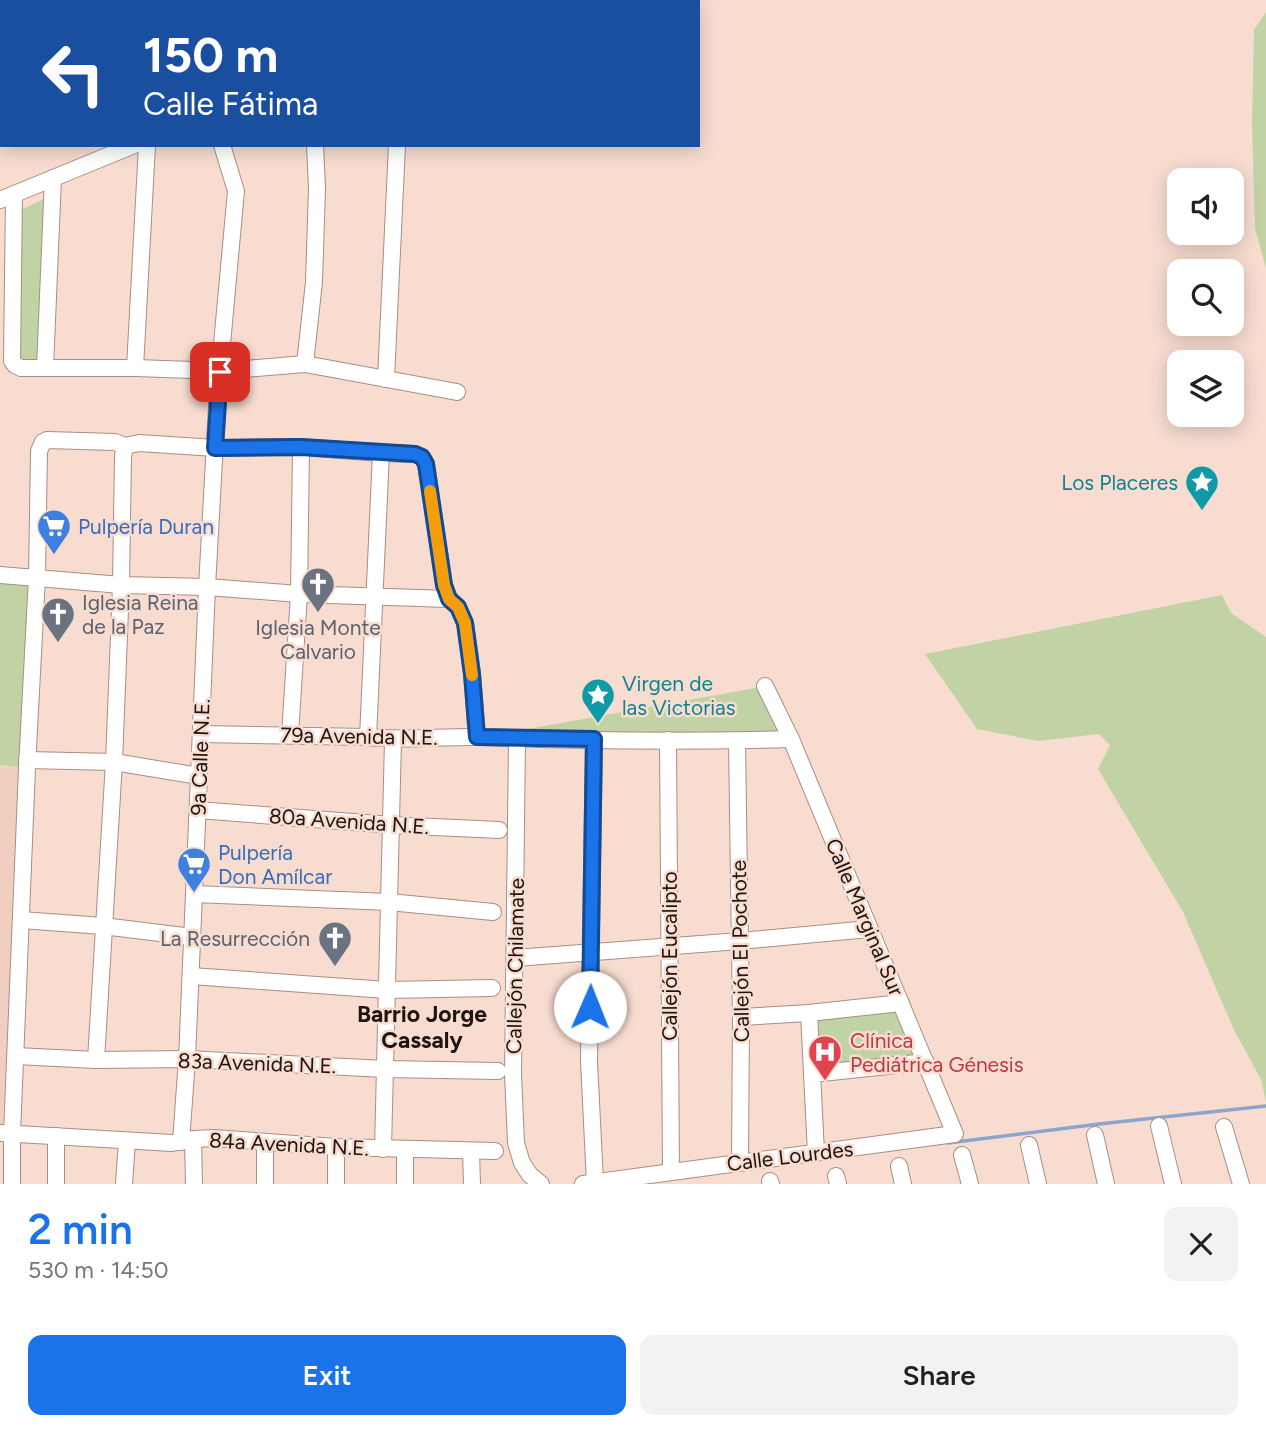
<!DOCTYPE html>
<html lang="en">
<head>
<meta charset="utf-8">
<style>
	:root { --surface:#fff; --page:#f2f2f2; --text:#202124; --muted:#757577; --accent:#1a73e8 }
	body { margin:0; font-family:Figtree,sans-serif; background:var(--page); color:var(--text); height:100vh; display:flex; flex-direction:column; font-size:26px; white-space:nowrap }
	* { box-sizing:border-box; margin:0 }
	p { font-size:23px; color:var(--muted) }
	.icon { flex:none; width:38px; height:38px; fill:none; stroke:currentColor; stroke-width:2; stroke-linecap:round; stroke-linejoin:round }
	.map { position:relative; height:1184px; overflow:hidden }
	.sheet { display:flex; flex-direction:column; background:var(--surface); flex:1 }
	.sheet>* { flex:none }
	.hud { position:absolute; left:0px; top:0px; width:700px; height:147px; box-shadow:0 4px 18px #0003; background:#1a4fa0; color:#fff; overflow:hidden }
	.fabs { position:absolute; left:1167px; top:168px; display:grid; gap:14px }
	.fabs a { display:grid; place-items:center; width:77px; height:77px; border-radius:14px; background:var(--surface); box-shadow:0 4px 18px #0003; font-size:35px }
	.pin { position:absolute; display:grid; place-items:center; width:60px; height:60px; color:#fff; margin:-30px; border-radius:14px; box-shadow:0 4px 10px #0006 }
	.me { position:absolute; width:77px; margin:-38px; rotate:1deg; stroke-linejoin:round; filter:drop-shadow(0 0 5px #0008) }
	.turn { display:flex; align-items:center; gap:24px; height:147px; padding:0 28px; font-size:32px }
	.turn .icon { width:91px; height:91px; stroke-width:2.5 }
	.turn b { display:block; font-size:49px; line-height:60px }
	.round { display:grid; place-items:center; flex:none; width:74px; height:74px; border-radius:14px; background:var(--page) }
	.overview { display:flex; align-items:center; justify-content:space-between; height:119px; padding:0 28px }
	h1 { font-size:42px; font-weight:600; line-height:52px; color:var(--accent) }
	.primary-button { display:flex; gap:14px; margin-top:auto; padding:14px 28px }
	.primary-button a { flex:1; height:80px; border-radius:14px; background:var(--accent); color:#fff; font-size:28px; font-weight:600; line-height:80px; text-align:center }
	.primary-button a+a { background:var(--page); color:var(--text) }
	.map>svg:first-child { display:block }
</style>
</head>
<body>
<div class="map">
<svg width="1266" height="1184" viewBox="0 0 1266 1184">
	<rect width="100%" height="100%" fill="#f8dcd0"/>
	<!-- built -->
	<polygon fill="#f1cebf" points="0,766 27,768 6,1130 0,1129"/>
	<!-- green -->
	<g fill="#c1d3a5">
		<polygon points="1266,12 1266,268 1255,229 1252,124 1254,30"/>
		<polygon points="59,192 48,368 7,368 12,214"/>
		<polygon points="0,575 34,577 27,768 0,765"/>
		<polygon points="1222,595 1231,613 1266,637 1266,1102 1261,1079 1235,1032 1183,912 1098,769 1110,745 1099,734 1038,741 977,729 925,654"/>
		<polygon points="761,687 787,739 511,732"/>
		<polygon points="899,1003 925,1060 812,1074 809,1013"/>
	</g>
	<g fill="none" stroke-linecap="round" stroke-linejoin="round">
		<!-- stream -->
		<polyline stroke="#8aa6cd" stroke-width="3.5" points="948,1143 1099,1124 1266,1106"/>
		<!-- minor casing -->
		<g stroke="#a88e83" stroke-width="18">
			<g id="minor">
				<polyline points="174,0 175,2"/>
				<polyline points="0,17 2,23"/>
				<polyline points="0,57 2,56"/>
				<polyline points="14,194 12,361 15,365 21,368 135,368 220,371 305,364 457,392"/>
				<polyline points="0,200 134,145"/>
				<polyline points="305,364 314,282 317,188 315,145"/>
				<polyline points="45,368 53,178"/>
				<polyline points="135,368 147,145"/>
				<polyline points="386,379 397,145"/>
				<polyline points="0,575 121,585 207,587 299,594 449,599"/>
				<path d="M201,734L368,737C406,741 443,736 481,737C584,741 688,742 791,739"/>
				<polyline points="290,735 299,594 301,447"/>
				<polyline points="368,737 381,453"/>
				<polyline points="517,739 513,1074 516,1143 522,1163 530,1175 541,1184"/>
				<polyline points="594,739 589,1061 595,1183"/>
				<polyline points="668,740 671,1172"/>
				<polyline points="737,741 741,1017 740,1162"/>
				<polyline points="27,760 114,762 199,776"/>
				<polyline points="198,810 391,825 499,830"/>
				<polyline points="194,894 389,902 493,912"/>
				<polyline points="21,920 103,926 192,937"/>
				<polyline points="515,958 740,941 869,929"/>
				<polyline points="191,976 387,990 492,988"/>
				<polyline points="809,1013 816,1153"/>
				<polyline points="741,1017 809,1013 901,1003"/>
				<polyline points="16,1056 96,1060 187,1059 385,1069 498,1071"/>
				<polyline points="96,1060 114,762 121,585 123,456 125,446"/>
				<polyline points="812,1074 926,1062"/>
				<polyline points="1159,1126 1173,1184"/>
				<polyline points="1224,1127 1241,1184"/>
				<polyline points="0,1133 172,1143 193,1139 214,1138 336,1147 495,1151"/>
				<polyline points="1095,1135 1106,1184"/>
				<polyline points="193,1139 194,1184"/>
				<polyline points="181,1142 187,1059 207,587 218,388 236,191 222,145"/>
				<polyline points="265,1142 265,1184"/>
				<polyline points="1029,1145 1038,1184"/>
				<polyline points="336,1147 336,1184"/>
				<polyline points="383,1149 393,740"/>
				<polyline points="471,1151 472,1184"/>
				<polyline points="962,1155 970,1184"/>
				<polyline points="899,1166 903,1184"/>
				<polyline points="836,1176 838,1184"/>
				<polyline points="770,1181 771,1184"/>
				<polyline points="12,1184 12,1134 27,768 37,577 39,451 43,442 47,440 115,442 125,446 139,443 215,448 301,447 381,453 415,454 422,457 426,464 444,585 449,599 458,607 465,623 472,674 477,737"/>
				<polyline points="56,1184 56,1136"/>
				<polyline points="124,1184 127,1141"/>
				<polyline points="405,1184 405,1150"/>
				<polyline points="583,1184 955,1134 791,739 765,686"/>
			</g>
		</g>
		<!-- minor -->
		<use href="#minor" stroke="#fff" stroke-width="16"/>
	</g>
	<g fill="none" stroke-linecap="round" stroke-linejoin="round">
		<!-- route casing -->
		<g stroke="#114b97" stroke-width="18">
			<polyline id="route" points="220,372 215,448 301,447 415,454 422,457 426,464 444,585 449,599 458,607 465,623 472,674 477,737 594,739 590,1007"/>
		</g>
		<!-- route -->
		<use href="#route" stroke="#1a73e8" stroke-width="12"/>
		<!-- slow -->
		<polyline stroke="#f59e0b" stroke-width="12" points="430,491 444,585 449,599 458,607 465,623 472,675"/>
	</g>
	<!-- icons -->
	<defs>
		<g id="sight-pin" transform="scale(1.75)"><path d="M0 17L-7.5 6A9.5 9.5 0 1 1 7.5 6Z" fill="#0f9aa8" stroke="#f8dcd0"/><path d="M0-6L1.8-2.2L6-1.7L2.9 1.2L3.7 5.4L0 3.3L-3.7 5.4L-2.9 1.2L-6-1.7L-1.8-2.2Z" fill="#fff"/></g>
		<g id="supermarket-pin" transform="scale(1.75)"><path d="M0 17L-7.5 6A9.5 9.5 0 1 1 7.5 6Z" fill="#3f7fe0" stroke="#f8dcd0"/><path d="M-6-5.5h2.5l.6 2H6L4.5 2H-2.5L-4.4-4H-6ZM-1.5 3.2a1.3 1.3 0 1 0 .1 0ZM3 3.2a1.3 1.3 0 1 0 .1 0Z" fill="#fff"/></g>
		<g id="church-pin" transform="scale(1.75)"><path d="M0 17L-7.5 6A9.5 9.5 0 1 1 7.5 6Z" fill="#6b7280" stroke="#f8dcd0"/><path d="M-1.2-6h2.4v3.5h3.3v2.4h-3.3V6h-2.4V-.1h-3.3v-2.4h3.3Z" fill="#fff"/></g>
		<g id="hospital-pin" transform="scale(1.75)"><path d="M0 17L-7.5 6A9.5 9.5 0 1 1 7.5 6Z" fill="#e0444e" stroke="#f8dcd0"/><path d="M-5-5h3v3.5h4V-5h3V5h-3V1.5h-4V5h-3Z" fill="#fff"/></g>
	</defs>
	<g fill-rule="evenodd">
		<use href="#sight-pin" x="1202" y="482"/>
		<use href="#supermarket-pin" x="54" y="526"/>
		<use href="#church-pin" x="318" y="584"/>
		<use href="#church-pin" x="58" y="614"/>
		<use href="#sight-pin" x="598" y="695"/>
		<use href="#supermarket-pin" x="194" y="864"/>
		<use href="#church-pin" x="335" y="938"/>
		<use href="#hospital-pin" x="825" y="1052"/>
	</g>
	<g text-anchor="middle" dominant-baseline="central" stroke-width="5" stroke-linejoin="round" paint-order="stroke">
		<!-- culture labels -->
		<g font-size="21" fill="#0d838f" stroke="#f8dcd0" text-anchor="end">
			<text x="1178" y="482">Los Placeres</text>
			<text x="622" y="683" text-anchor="start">Virgen de<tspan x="622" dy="24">las Victorias</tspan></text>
		</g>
		<!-- shop labels -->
		<g font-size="21" fill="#366cbe" stroke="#f8dcd0" text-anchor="start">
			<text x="78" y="526">Pulpería Duran</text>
			<text x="218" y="852">Pulpería<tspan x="218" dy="24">Don Amílcar</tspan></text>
		</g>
		<!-- worship labels -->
		<g font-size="21" fill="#5b616d" stroke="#f8dcd0" text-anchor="start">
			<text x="82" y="602">Iglesia Reina<tspan x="82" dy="24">de la Paz</tspan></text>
			<text x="318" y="627" text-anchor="middle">Iglesia Monte<tspan x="318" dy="24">Calvario</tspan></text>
			<text x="310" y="938" text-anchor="end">La Resurrección</text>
		</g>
		<!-- street labels -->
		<g font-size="21" fill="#1e1410" stroke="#f8dcd0">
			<text transform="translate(359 736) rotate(1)">79a Avenida N.E.</text>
			<text transform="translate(200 757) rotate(-88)">9a Calle N.E.</text>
			<text transform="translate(349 821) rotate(4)">80a Avenida N.E.</text>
			<text transform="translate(865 917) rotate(67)">Calle Marginal Sur</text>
			<text transform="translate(740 951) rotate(-91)">Callejón El Pochote</text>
			<text transform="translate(669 956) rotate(-90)">Callejón Eucalipto</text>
			<text transform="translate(515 966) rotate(-89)">Callejón Chilamate</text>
			<text transform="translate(257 1063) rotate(2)">83a Avenida N.E.</text>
			<text transform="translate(289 1144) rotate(3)">84a Avenida N.E.</text>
			<text transform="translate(790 1156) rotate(-7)">Calle Lourdes</text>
		</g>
		<!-- health labels -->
		<g font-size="21" fill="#be3a42" stroke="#f8dcd0" text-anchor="start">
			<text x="850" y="1040">Clínica<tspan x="850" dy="24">Pediátrica Génesis</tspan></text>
		</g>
		<!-- neighbourhood labels -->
		<g font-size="23" font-weight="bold" fill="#1e1410" stroke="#f8dcd0">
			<text x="422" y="1014">Barrio Jorge<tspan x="422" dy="26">Cassaly</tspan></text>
		</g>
	</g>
</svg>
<div class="fabs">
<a><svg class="icon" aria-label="sound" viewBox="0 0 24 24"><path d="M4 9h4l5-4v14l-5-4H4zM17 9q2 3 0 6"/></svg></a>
<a><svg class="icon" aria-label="search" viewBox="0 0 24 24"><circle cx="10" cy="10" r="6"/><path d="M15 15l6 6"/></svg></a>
<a><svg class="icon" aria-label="layers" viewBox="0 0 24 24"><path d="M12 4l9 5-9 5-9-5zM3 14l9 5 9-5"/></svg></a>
</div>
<div class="pin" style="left:220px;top:372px;background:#d93025"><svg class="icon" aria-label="arrive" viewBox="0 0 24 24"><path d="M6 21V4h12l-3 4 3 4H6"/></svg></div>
<svg class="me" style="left:590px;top:1007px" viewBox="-20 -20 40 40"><circle r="19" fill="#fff"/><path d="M0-13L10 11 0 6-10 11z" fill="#1a73e8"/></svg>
<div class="hud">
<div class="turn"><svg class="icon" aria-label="left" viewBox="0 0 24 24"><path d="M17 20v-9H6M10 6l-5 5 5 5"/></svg><div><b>150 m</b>Calle Fátima</div></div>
</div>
</div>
<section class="sheet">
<div class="overview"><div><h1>2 min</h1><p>530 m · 14:50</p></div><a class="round"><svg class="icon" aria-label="close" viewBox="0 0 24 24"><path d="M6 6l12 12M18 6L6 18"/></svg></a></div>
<div class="primary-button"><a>Exit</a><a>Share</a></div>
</section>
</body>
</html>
